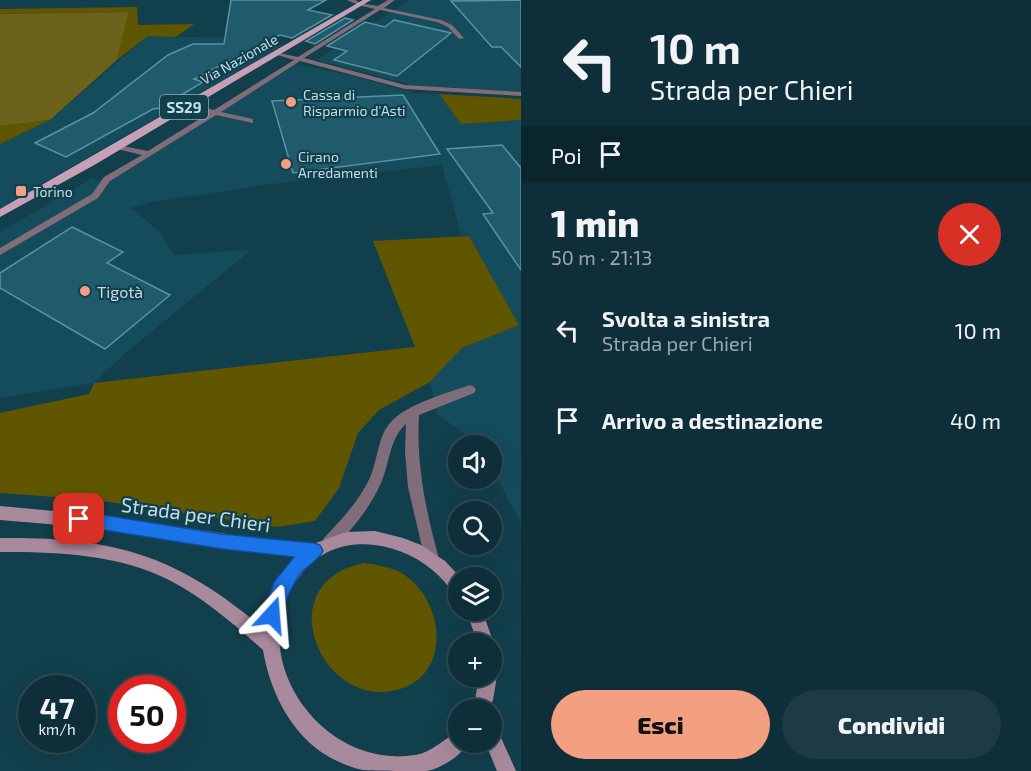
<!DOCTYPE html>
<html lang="it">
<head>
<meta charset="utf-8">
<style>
	:root { --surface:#0e2f39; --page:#1c3b44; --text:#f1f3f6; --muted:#9ba9ae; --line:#2e4a53; --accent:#f2a081 }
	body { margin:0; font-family:"Exo 2",sans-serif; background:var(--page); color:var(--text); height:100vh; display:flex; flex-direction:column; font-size:22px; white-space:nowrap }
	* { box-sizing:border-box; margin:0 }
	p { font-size:20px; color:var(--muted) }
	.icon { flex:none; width:33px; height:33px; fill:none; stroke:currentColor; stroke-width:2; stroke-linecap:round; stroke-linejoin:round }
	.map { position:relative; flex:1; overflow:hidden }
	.sheet { display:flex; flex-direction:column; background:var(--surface); width:510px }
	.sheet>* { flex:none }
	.hud { background:#0e2f39; color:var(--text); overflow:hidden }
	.tools { position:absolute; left:448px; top:435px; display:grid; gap:12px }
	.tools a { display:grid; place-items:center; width:54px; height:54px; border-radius:50%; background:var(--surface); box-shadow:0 6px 24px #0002,0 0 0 2px var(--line); font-size:30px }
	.speed { position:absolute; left:18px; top:675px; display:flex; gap:12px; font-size:30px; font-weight:700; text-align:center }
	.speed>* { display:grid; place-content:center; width:78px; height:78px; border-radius:50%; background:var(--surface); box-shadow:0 6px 24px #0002,0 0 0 2px var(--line); line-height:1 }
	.speed small { font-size:15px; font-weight:400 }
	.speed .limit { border:9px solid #d22; background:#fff; color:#111 }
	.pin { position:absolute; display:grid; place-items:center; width:51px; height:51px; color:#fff; margin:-26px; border-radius:12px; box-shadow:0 3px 9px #0006 }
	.me { position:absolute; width:66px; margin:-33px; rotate:19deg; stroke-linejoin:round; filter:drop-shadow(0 0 4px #0008) }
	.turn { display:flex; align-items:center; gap:21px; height:126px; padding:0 30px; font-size:27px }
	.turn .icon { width:78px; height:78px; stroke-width:2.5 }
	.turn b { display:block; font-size:42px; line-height:51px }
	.then { display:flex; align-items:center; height:57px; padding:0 30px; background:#0003; gap:12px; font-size:22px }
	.round { display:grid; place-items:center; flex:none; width:63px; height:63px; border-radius:32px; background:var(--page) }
	.headline { display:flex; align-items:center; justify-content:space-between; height:102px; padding:0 30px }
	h1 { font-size:36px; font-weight:800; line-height:45px }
	.action { display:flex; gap:12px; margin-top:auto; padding:12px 30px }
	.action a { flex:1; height:69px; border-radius:36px; background:var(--accent); color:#111; font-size:24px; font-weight:800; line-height:69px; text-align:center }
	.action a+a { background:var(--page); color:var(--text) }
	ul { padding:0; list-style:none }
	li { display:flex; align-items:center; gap:18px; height:90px; padding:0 30px }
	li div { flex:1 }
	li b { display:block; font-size:22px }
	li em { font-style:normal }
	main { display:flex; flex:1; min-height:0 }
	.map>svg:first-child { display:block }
</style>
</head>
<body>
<main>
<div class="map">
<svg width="521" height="771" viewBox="0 0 521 771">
	<rect width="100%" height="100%" fill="#123f4c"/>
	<!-- built -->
	<g fill="#154c5b">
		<polygon points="409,0 521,0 521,92 411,85 317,60"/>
		<polygon points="148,36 243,38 283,45 0,208 0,144 50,120"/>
		<polygon points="295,64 358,77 414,93 439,94 461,124 521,120 521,524 492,468 492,446 480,445 437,414 430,382 462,348 519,325 469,236 461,235 442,165 271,184 152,202 131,208 160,232 174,255 251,250 122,356 94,383 0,398 0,232 93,178 98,181"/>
	</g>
	<!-- green -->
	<g fill="#605600">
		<polygon points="137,7 138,25 194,24 176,37 148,36 117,60 127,12 0,14 0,9"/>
		<polygon points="439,94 521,99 521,120 461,124"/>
		<polygon points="50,120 0,144 0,126"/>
		<polygon points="469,236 519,325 462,348 430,382 379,410 358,433 339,488 315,521 277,527 96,500 0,493 0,413 89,394 94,383 415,347 373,241"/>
		<path d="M364,563C378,565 391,567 403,574C436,595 450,649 420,678C411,686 402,689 391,691C319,704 269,582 364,563Z"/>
	</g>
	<!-- forest -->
	<polygon fill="#6c621b" points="128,12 117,60 50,120 0,126 0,14"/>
	<!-- building -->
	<g fill="#205b6c" stroke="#5992a4" stroke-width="1.5">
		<polygon points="231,0 326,0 308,10 332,15 292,38 280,35 194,79 203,82 160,108 153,109 66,157 35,143 93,113 168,55 193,44 224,44"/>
		<polygon points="521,0 521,67 501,47 492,47 451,1"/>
		<polygon points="345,18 353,20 315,44 306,41"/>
		<polygon points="394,20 451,33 397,76 334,60 347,51 327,46 365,22 385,27"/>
		<polygon points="403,95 440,154 293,173 272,101"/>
		<polygon points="502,145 521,168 521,270 483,214 493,213 447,149"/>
		<polygon points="72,227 123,252 107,263 170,295 105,349 0,288 0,273"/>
	</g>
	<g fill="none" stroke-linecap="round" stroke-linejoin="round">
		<!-- lane -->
		<g fill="#816d79" fill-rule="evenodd">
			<polygon points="388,0 395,0 384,8 441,20 452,25 464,38 459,39 448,27 437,22 380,10 304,58 405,85 521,92 521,96 405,89 300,61 221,112 253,119 253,123 216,115 110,181 98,198 0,255 0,248 92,194 104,177 142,155 117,149 117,145 148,151 209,113 184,106 184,104 214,110 294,60 274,54 274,52 298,57 375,9 358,5 358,3 378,6"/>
			<path d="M470,385L474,387L476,390L474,393L419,415C416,465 426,511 439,559L436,564L431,566L426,564L408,487L405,452L406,424C389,439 390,463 381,483C370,508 353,528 334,548L329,550L324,548L322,543L324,538C342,519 361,499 371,475C378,458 378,437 390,423C406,404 447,393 470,385Z"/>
		</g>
		<!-- street -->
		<polygon fill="#816d79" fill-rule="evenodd" points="347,0 355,0 363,4 358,5"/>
		<!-- secondary -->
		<g fill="#a98a9d" fill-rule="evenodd">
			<path d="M0,506L108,516L254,538L313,544L346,532L375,531L403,538L421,545L445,561L461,578H459V595C451,591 446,583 439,576C422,559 399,548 375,545C348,542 323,549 305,570C236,646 317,771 415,755C434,752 443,738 459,732V742H468C462,756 441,768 427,771C416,771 374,771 363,770C348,767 330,759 317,749C287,726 269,687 263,650C235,625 205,599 171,581C119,554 58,552 0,552V538C114,537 175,554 263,628C264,601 278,576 296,557L108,529L0,520Z"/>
			<polygon points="466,610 482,610 494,644 492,650 492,644 478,644"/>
			<polygon points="492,669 497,676 493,700 489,710 471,710 475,700 479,676 492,676"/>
			<polygon points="492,728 498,731 516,771 497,771 485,742 492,742"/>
		</g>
		<!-- primary -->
		<polygon fill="#c7a0b8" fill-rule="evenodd" points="363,0 371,0 96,164 0,217 0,209"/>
	</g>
	<!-- route -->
	<path fill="#1a73e8" stroke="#114b97" stroke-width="1.5" d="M79,511L222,534L314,543L320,545L323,551C318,561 307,566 300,574C289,589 285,605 278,621L272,624L265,621L262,615L274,582L294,557L222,549L79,526L73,524L70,519L73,514Z"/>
	<!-- markers -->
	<g fill="#f2a081" stroke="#123f4c" stroke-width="2">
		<circle cx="291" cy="102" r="6"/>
		<circle cx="286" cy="164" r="6"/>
		<rect x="15" y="185" width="12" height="12" rx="3"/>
		<circle cx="85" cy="291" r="6"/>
	</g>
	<g text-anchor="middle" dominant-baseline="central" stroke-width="4.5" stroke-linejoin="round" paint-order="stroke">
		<!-- far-street labels -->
		<g font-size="14" fill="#c2dee8" stroke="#123f4c">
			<text transform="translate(239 59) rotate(-30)">Via Nazionale</text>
		</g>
		<!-- far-poi labels -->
		<g font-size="14" fill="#c2dee8" stroke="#123f4c" text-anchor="start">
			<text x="303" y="94">Cassa di<tspan x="303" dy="16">Risparmio d'Asti</tspan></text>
			<text x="298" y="156">Cirano<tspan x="298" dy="16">Arredamenti</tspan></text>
			<text x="33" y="191">Torino</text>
		</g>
		<!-- shield labels -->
		<rect fill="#123f4c" stroke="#8daeb9" stroke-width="1.5" x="160" y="95" width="48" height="24" rx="4.5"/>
		<g font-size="15" font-weight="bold" fill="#c2dee8">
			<text x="184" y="107">SS29</text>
		</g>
		<!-- poi labels -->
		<g font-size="16" fill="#c2dee8" stroke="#123f4c" text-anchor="start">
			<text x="97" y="291">Tigotà</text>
		</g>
		<!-- near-street labels -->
		<g font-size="20" fill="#c2dee8" stroke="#123f4c">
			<text transform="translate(196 514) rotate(8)">Strada per Chieri</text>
		</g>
	</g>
</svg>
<div class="tools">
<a><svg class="icon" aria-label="sound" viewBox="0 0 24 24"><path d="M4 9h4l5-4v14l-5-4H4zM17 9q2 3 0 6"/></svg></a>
<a><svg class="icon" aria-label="search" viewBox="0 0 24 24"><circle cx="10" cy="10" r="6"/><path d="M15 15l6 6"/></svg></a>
<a><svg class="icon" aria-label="layers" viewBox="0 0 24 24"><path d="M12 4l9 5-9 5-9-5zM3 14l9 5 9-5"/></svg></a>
<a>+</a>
<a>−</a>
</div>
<div class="speed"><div>47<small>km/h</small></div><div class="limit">50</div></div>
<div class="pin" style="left:79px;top:519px;background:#d93025"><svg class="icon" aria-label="arrive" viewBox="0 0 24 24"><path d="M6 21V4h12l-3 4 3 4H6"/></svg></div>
<svg class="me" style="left:272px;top:615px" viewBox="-20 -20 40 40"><path d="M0-17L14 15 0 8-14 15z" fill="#1a73e8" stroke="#fff" stroke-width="4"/></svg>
</div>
<section class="sheet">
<div class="hud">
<div class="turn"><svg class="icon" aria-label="left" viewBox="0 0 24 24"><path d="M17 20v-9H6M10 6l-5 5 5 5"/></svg><div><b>10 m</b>Strada per Chieri</div></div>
<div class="then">Poi<svg class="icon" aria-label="arrive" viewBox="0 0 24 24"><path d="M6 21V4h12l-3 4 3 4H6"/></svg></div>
</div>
<div class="headline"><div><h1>1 min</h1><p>50 m · 21:13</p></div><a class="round" style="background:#d93025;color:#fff"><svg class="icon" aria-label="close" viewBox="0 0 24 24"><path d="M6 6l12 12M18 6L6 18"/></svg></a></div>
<ul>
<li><svg class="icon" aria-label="left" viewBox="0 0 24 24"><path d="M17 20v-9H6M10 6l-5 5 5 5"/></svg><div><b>Svolta a sinistra</b><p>Strada per Chieri</p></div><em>10 m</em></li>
<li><svg class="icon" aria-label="arrive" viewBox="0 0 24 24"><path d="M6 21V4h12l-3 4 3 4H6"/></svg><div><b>Arrivo a destinazione</b></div><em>40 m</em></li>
</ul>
<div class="action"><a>Esci</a><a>Condividi</a></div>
</section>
</main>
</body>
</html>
